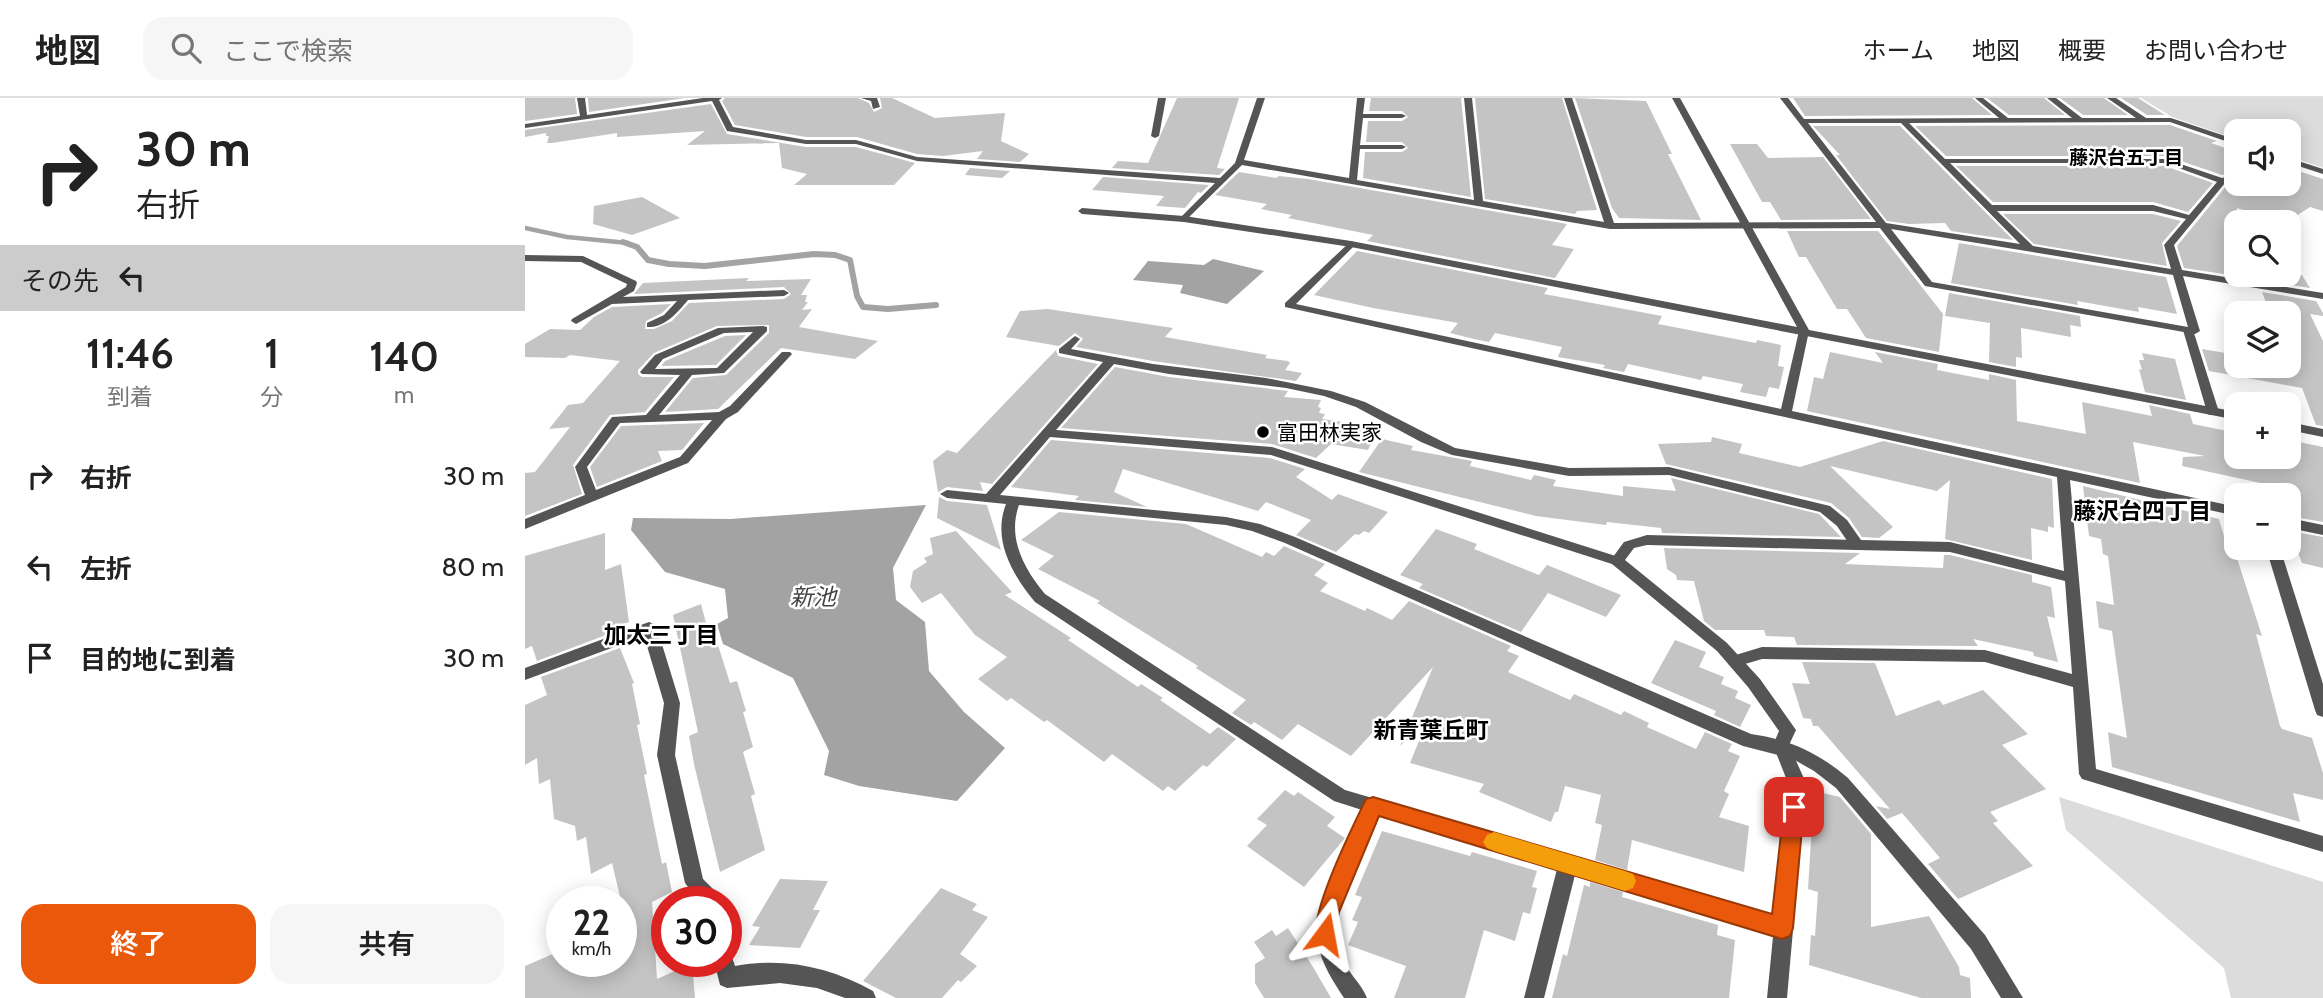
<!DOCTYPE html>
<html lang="ja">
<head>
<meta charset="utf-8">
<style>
	:root { --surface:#fff; --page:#f6f6f6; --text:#222; --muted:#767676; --line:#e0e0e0; --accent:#ea580c }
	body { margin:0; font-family:Cabin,"Noto Sans JP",sans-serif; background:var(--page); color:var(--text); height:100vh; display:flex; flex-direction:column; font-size:26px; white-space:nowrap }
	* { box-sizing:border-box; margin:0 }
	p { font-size:23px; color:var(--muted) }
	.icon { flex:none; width:38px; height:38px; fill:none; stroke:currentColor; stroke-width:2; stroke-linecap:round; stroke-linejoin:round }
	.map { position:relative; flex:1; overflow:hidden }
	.sheet { display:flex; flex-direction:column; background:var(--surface); width:525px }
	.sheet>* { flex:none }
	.banner { background:#fff; color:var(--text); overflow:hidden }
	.fabs { position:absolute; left:1699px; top:21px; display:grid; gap:14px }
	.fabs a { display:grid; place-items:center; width:77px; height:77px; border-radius:14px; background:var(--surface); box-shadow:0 4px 18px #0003; font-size:35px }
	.speed { position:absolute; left:21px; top:788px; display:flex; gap:14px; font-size:35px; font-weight:700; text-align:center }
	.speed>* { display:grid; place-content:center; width:91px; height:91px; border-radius:50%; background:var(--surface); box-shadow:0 4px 18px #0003; line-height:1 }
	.speed small { font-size:18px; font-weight:400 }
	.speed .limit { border:10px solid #d22; background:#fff; color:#111 }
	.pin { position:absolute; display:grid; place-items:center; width:60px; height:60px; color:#fff; margin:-30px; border-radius:14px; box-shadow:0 4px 10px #0006 }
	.me { position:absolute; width:77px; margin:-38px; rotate:13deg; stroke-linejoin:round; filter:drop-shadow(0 0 5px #0008) }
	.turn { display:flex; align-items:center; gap:24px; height:147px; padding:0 21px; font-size:32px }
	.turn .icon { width:91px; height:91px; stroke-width:2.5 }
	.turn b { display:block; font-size:49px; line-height:60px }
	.then { display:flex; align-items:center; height:66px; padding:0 21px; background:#0003; gap:14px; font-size:26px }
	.eta { display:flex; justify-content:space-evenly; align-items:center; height:119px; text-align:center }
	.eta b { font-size:42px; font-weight:600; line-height:49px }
	.button { display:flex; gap:14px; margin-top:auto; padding:14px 21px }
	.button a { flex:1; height:80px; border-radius:21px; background:var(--accent); color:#fff; font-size:28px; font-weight:600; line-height:80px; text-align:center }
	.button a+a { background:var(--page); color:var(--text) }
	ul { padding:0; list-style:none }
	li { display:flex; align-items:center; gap:21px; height:91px; padding:0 21px }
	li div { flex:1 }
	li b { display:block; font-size:26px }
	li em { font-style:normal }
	header { display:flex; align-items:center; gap:42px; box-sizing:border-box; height:98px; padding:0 35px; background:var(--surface); border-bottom:2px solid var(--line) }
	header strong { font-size:33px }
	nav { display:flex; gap:38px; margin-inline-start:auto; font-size:24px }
	.search { width:490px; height:63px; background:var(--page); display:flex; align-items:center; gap:18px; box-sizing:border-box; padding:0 24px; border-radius:21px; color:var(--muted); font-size:26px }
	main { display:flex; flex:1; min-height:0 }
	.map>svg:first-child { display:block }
</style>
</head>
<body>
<header>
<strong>地図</strong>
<div class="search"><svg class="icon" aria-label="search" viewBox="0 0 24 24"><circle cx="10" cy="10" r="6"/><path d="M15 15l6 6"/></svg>ここで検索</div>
<nav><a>ホーム</a><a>地図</a><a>概要</a><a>お問い合わせ</a></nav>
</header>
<main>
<section class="sheet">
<div class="banner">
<div class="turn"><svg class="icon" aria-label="right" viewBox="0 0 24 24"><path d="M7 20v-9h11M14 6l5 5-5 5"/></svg><div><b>30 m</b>右折</div></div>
<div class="then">その先<svg class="icon" aria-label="left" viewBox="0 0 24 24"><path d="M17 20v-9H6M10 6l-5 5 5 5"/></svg></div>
</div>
<div class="eta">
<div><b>11:46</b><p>到着</p></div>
<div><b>1</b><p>分</p></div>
<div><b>140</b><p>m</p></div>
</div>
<ul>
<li><svg class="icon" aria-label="right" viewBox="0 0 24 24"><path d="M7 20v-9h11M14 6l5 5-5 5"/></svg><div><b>右折</b></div><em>30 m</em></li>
<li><svg class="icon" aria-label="left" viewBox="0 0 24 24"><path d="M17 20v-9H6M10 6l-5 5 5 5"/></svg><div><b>左折</b></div><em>80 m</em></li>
<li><svg class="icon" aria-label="arrive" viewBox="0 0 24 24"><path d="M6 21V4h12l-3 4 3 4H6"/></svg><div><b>目的地に到着</b></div><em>30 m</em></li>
</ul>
<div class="button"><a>終了</a><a>共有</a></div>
</section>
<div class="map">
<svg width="1798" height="900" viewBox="0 0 1798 900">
	<rect width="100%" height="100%" fill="#fff"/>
	<!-- green -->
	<g fill="#dcdcdc">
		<polygon points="1616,0 1798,0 1798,70 1764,58 1764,33 1712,33 1711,41 1647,19"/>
		<polygon points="1534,699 1798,784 1798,900 1706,900 1699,870 1541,732"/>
	</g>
	<!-- water -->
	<g fill="#a3a3a3">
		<polygon points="688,161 739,173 702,206 655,195 658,187 608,182 623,163 679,167"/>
		<polygon points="401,407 368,470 371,502 400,524 404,573 439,614 480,650 432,703 334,688 299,677 304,653 268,580 198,546 192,526 203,520 200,491 140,474 106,432 108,420 205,421"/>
	</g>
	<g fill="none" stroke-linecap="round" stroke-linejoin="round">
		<!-- stream-far1 -->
		<polyline stroke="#a3a3a3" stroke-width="4.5" points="0,130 42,139 103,145"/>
		<!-- stream -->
		<polyline stroke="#a3a3a3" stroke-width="6" points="98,144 112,149 123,162 144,166 180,168 289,156 310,157 325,162 332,198 338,209 363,211 411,207"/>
	</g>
	<!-- building -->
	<g fill="#c4c4c4">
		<polygon points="0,0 50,0 52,16 0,23"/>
		<polygon points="63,0 160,0 64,14"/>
		<polygon points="200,0 333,0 344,5 349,14 357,10 355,0 367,0 410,20 480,15 476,43 504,56 495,64 452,61 458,53 418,58 392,56 332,39 281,39 210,27 197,3"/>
		<polygon points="652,0 714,0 692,70 700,71 694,77 587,70 593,63 623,65"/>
		<polygon points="846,0 936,0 946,99 838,80 840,54 877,54 883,50 877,44 841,44 843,23 877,23 883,19 877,13 844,13"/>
		<polygon points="950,0 1037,0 1072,112 1052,113 1050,116 960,101"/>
		<polygon points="1050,0 1121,3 1147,56 1143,56 1176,122 1094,120 1087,110"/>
		<polygon points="1268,0 1447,0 1467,17 1280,18"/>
		<polygon points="1462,0 1519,0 1540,17 1484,17"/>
		<polygon points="1535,0 1579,0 1603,17 1558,17"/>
		<polygon points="1596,0 1613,0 1640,17 1622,17"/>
		<polygon points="186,6 202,36 281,49 331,49 390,65 369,87 269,87 282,76 257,70 254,45 162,47 180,33 92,39 92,35 27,45 22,45 24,38 21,38 21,35 0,39 0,32"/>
		<polygon points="1645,27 1692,43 1686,45 1712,54 1712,74 1697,77 1641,58 1421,58 1390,28"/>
		<polygon points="1288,28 1375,28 1488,142 1426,133 1420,125 1384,126 1362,123 1311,57 1315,57"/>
		<polygon points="1205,46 1232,46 1243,60 1298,59 1346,121 1256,122 1245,104 1237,104"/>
		<polygon points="1431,68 1640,68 1688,85 1663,114 1628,104 1468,104"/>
		<polygon points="445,70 485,73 477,80 440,77"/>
		<polygon points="1764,70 1798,81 1798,113 1785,109 1762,124 1756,124 1712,110 1712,178 1659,170 1652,148 1702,87 1712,84 1764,86"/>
		<polygon points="714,74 751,80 754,78 783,81 1042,126 1027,147 1049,151 1030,180 842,143 848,137 763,120 767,117 736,111 742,106 690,97"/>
		<polygon points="578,79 684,87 676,95 673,94 660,110 631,108 639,98 567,92"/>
		<polygon points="117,99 155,120 107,137 68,126 69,108"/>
		<polygon points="1478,116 1628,116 1656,123 1637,145 1642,168 1509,146"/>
		<polygon points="1262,133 1353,133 1418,216 1414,254 1341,240 1322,211 1312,211 1281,159 1274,159"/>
		<polygon points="1434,145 1641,179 1652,216 1613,209 1614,214 1552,203 1553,207 1426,185"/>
		<polygon points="832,153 1023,190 1019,196 1137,218 1133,226 1231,245 1232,242 1256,247 1253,268 1259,269 1254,291 1244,289 1241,299 1215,294 1218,286 1178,278 1176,282 1103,266 1099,274 1078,270 1080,267 1033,259 1037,249 970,235 964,244 949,241 925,235 933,225 848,210 789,197"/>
		<polygon points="1764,172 1766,177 1777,177 1785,190 1733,182 1731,177 1764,177"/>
		<polygon points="224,180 221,183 286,181 276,197 282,197 280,204 283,204 277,212 287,211 274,229 353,243 330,261 256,250 193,311 140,314 168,280 201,277 244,235 244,227 192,228 129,255 113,272 113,276 117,279 149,279 120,314 85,317 48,367 57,396 0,418 0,375 10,374 45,329 24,331 43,307 58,305 95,263 45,257 40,260 0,259 0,246 25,231 55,232 69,219 87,209 146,206 137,215 121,223 120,231 129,231 147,223 164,205 259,201 266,196 259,189 109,196 118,185"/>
		<polygon points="1737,194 1791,203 1798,215 1798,218 1785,216 1798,243 1798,328 1791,327 1777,290 1717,279 1718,268 1766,268 1764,215 1745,215"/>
		<polygon points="1424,195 1555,218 1556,229 1545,227 1546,239 1496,230 1497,260 1491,259 1491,269 1464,264 1465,225 1420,218"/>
		<polygon points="523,211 648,230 640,239 742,257 740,260 763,263 765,265 760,272 777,275 771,283 628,263 551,249 558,241 550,235 534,248 481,239 495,213"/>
		<polygon points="221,237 191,267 136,268 140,263 200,238"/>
		<polygon points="1677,251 1712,257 1712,278 1684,273"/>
		<polygon points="531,252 533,258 573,266 467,386 455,384 458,393 422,389 413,394 408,363 422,352 432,355"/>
		<polygon points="1305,254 1358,265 1350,254 1413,266 1412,272 1464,282 1464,276 1491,282 1492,323 1561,336 1557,304 1627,318 1624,307 1665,316 1668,326 1712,335 1712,359 1764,359 1764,342 1798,349 1798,424 1764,418 1764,397 1747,397 1745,387 1657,368 1658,359 1680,358 1608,344 1615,385 1282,313 1289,279 1298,281"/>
		<polygon points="1617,255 1650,261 1661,302 1620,294 1614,271 1617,272 1614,262 1619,262"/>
		<polygon points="590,269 644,279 763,293 759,299 796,302 793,309 796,310 794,315 800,316 797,321 854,329 843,352 806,346 791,360 747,346 536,330"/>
		<polygon points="179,325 157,352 133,353 137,363 72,389 65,369 96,328"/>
		<polygon points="1187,339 1217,346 1214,355 1275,369 1358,343 1527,381 1529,430 1523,428 1523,434 1506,430 1507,462 1420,441 1425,382 1412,393 1305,368 1368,429 1354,440 1337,439 1324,420 1306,405 1141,366 1133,346 1186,344"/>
		<polygon points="857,341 888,348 886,352 947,363 945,368 1006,382 1009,377 1031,382 1028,388 1098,398 1098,388 1151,393 1146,380 1294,416 1316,439 1137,435 1136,430 1082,424 1081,427 1011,418 834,374"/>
		<polygon points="526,342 745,360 780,371 771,379 807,402 813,396 863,414 844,435 839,433 834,437 830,436 811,454 771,437 786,422 741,404 733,413 598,371 589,394 622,409 550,402 554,398 486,389"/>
		<polygon points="1558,388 1694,421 1703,452 1710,454 1737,538 1731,536 1755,628 1757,631 1787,640 1798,675 1798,702 1768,695 1775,724 1587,669 1583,634 1602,640 1587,533 1574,530 1571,503 1589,507 1583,458 1578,456 1576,441 1564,438"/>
		<polygon points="414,399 422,403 462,407 476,452 412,420"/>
		<polygon points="534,414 661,426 737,459 741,454 749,458 759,448 800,466 789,477 803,485 795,493 840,513 842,510 867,522 884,503 986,548 982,553 994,558 983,574 1045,602 1049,596 1096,617 1099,613 1124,625 1122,629 1171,651 1180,634 1207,646 1203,653 1215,658 1199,693 1204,696 1194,719 1224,728 1219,774 1107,742 1102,772 1070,762 1077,727 1070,725 1076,697 1040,688 1033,714 1030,714 1026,724 954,694 959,686 885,665 903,621 875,648 908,569 826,658 773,626 757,642 729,624 726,627 707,615 721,602 671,570 673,568 572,505 575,503 513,471 529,458 496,442"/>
		<polygon points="911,431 952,446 949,451 1014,477 1022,467 1096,497 1081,519 1023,495 996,534 894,490 898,486 875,477"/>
		<polygon points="431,433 487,494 480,497 546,540 543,542 613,589 616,586 638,600 635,602 685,636 693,629 711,641 682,669 678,667 650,693 643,688 638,693 587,656 579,664 522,622 519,624 486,600 482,603 453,581 482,559 450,537 416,495 397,505 385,489 388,473 402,464 399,460 408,456 405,440"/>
		<polygon points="1765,433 1798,439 1798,470 1777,465"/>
		<polygon points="80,435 80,472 96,466 104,524 88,530 89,534 12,563 7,548 0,551 0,458"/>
		<polygon points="1139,450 1335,455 1320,466 1418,470 1419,457 1425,457 1507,477 1507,484 1526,489 1530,520 1522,518 1533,564 1509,558 1508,554 1448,541 1453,548 1272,547 1269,539 1241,538 1239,532 1190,532 1179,523 1169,483 1152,482 1151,477 1142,471"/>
		<polygon points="176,506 185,540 188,545 192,544 205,585 212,583 221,613 218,614 228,649 218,654 230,696 226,698 240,752 195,774 169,666 164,638 173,634 148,517"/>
		<polygon points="1150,542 1181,554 1174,569 1199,579 1196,586 1213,593 1210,600 1226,607 1215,629 1189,617 1191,613 1126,585"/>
		<polygon points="95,550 109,585 107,586 115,626 112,627 122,676 119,677 137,766 141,764 147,794 127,804 132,881 167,865 170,900 0,900 0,868 37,852 37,863 96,863 96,803 87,765 66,776 61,739 52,743 50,728 29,721 25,681 14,686 12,660 0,667 0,607 22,597 16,579"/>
		<polygon points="1277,564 1350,565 1371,618 1414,602 1418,607 1458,592 1503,636 1477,647 1521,691 1465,714 1473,723 1468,725 1508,768 1433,801 1403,766 1415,760 1377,715 1362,721 1351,708 1365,711 1293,628 1288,628 1286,621 1278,620 1267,585 1285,586"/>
		<polygon points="760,692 769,698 773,694 810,719 802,728 820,740 779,789 722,748 742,727 732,721"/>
		<polygon points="1289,693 1315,699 1346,736 1346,829 1404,818 1434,869 1435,877 1445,880 1446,900 1396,900 1284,867 1286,837 1290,838 1293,794 1283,791"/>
		<polygon points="857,733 945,758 947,754 1012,773 1007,789 1012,790 1005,816 998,814 990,843 959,832 940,900 869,900 881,868 823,847 833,824 827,822 837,799 830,797"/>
		<polygon points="255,781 303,783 288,812 295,812 275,850 224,847 235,829 227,828"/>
		<polygon points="1065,784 1098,794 1097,799 1193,827 1192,837 1210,842 1204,900 1027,900 1038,856 1042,858 1059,787 1065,789"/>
		<polygon points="416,790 452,806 447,812 463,819 435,856 452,868 436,884 433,882 417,900 371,900 338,883"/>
		<polygon points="763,830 788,869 806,900 739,900 730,885 730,866 740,860 729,844 747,832 751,838"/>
	</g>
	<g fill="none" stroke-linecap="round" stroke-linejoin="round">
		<!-- pedestrian -->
		<polygon fill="#555" fill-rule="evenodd" points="1663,229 1668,232 1694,314 1692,317 1684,317 1682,314 1658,232"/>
		<!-- minor -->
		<g fill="#555" fill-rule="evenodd">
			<path d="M52,0H60L62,17L178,0H197L194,2L208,29L281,42H331L392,59L695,80L710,65L732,0H740L719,62L824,80L832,0H840L838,16H877L881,18L877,20H838L835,47H877L881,49L877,51H835L832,82L949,102L939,0H947L958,103L1079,124L1039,0H1047L1089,125L1351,124L1255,0H1263L1279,21L1474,20L1450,0H1458L1483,20H1547L1522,0H1531L1557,20H1611L1582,0H1591L1621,20H1646L1712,42V47L1645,24L1384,25L1420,61H1641L1697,80L1712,76V81L1700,85L1649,147L1657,172L1798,195V201L1658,178L1675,233L1670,236L1400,188L1355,130L1085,131L717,67L659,124L654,121L690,85L392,63L331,46H281L202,33L187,3L0,30V26L55,18ZM1283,25H1376L1495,146L1361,125ZM1425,65H1640L1692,84L1664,117L1628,107H1467ZM1472,113H1628L1661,121L1639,147L1646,171L1508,148ZM1366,131L1648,177L1663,229L1407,184Z"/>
			<polygon points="336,0 352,0 355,9 348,11 346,3"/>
			<polygon points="633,0 641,0 634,38 630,40 626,38"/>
			<polygon points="1764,60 1798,71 1798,76 1764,65"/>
			<path d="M826,143L829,144V148L771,206L1256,311L1274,233L1279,230L1284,233L1267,313L1712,409V418L1545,382L1571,671L1798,738V754L1557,681L1554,676L1548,589L1460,564L1237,561L1210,569L1204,567L1202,563L1204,559L1237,549L1460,552L1547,576L1540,483L1425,454L1332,452L1327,450L1312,428L1295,414L1144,377L1044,378L927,357L896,344L831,309L799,298L761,290L644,276L589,266L531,332L747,349L1097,460L1099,463L1092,468L1087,466L746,357L525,339L475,397L701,419L735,426L770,439L1226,636C1263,641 1294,655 1323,680L1460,837L1498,900H1476L1446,851L1311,690L1289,673L1268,661L1218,648L760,445L727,433L701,427L494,407C482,440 499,471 520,496L820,692L1257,820L1264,823L1267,830L1264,837L1257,840L1050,777L1019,900H999L1032,771L853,717C836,754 800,818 816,858C822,874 836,885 842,900H819C808,883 797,867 793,846C786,806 820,748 837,712L809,703L510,504C487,476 467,442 481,406L422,400L415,396L422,392L461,396L578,264L534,255V251L550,238L555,241L546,251L628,266L741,280L806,293L840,304L930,350L1044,370L1144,369L1305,408L1322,422L1336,442L1425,444L1539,473L1532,379L760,209V205Z"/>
			<path d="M0,157L58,158L111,183L112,185L109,193L98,199L259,192L264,195L259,198L163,202C152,215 140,230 122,229V225L139,217L152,203L87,206L51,226L46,223L47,221L101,189L102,186L56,164L0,163Z"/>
			<path d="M238,228L242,229V233L199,275L167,277L134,317L194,314L205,308L257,254H265L267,256L213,314L201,321L163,365L0,431V421L60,397L50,369L87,319L121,317L155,277L117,276L115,274L130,257L193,230ZM228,234L192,270L130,271L138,261L199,235ZM187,322L155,359L71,392L62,369L95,325Z"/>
			<polygon points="1764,420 1798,427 1798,437 1764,430"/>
			<polygon points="1741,450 1755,450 1798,586 1798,619 1792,617 1790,612"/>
			<polygon points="124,524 129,526 132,530 155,605 150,657 178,781 194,797 197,803 174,803 160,785 132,657 139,605 119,538 0,582 0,570"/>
			<path d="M201,854L206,856L210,868C259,859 305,869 348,893L351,900H320L292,890L255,885L202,890L195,887L189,863H201Z"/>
		</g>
		<!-- tertiary -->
		<g fill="#555" fill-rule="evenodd">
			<polygon points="1147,0 1155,0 1284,232 1712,314 1712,322 826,149 659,124 557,116 553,113 557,110 659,118 826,143 1272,229"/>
			<polygon points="1764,324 1798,331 1798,339 1764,332"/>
			<polygon points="1122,437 1332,442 1339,447 1332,452 1122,447 1109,450 1100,462 1202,545 1235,581 1271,632 1264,647 1281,685 1262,900 1242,900 1263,685 1248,647 1254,633 1223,589 1192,553 1087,466 1085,463 1099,444"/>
		</g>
	</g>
	<!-- route -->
	<path fill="#ea580c" stroke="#983908" stroke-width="2" d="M848,699L1247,816L1259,709L1262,703L1269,701L1276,703L1279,709L1268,830L1265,838L1257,841L854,718L814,814L808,844L800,847L792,844C782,819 828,728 841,701Z"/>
	<!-- slow -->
	<polygon fill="#f59e0b" points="969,734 1100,773 1108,776 1111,783 1108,790 1100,793 969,753 962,750 958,744 962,737"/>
	<!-- markers -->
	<circle fill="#000" stroke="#fff" stroke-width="2.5" cx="738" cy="334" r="7"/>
	<g text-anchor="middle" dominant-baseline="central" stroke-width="5" stroke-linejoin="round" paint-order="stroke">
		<!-- far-neighbourhood labels -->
		<g font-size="19" font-weight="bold" fill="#000" stroke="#fff">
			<text x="1601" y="59">藤沢台五丁目</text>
		</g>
		<!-- poi labels -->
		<g font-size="21" fill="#000" stroke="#fff" text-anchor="start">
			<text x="752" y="334">富田林実家</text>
		</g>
		<!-- neighbourhood labels -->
		<g font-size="23" font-weight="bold" fill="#000" stroke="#fff">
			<text x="1617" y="413">藤沢台四丁目</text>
			<text x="136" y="537">加太三丁目</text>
			<text x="906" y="632">新青葉丘町</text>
		</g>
		<!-- water labels -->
		<g font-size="23" font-style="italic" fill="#444" stroke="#fff">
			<text x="288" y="499">新池</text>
		</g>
	</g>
</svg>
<div class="fabs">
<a><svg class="icon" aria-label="sound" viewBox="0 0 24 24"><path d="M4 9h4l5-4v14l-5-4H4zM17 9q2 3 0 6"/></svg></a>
<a><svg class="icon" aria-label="search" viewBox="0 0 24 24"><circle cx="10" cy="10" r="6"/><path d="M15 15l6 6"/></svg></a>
<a><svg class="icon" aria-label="layers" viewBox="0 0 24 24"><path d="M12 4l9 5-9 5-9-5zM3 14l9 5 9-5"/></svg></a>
<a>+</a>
<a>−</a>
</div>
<div class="speed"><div>22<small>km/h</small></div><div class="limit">30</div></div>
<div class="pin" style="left:1269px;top:709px;background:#d93025"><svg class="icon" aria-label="arrive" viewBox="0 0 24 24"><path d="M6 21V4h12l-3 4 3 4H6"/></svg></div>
<svg class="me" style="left:800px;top:836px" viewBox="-20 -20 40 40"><path d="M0-17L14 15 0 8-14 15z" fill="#ea580c" stroke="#fff" stroke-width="4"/></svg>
</div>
</main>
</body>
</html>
